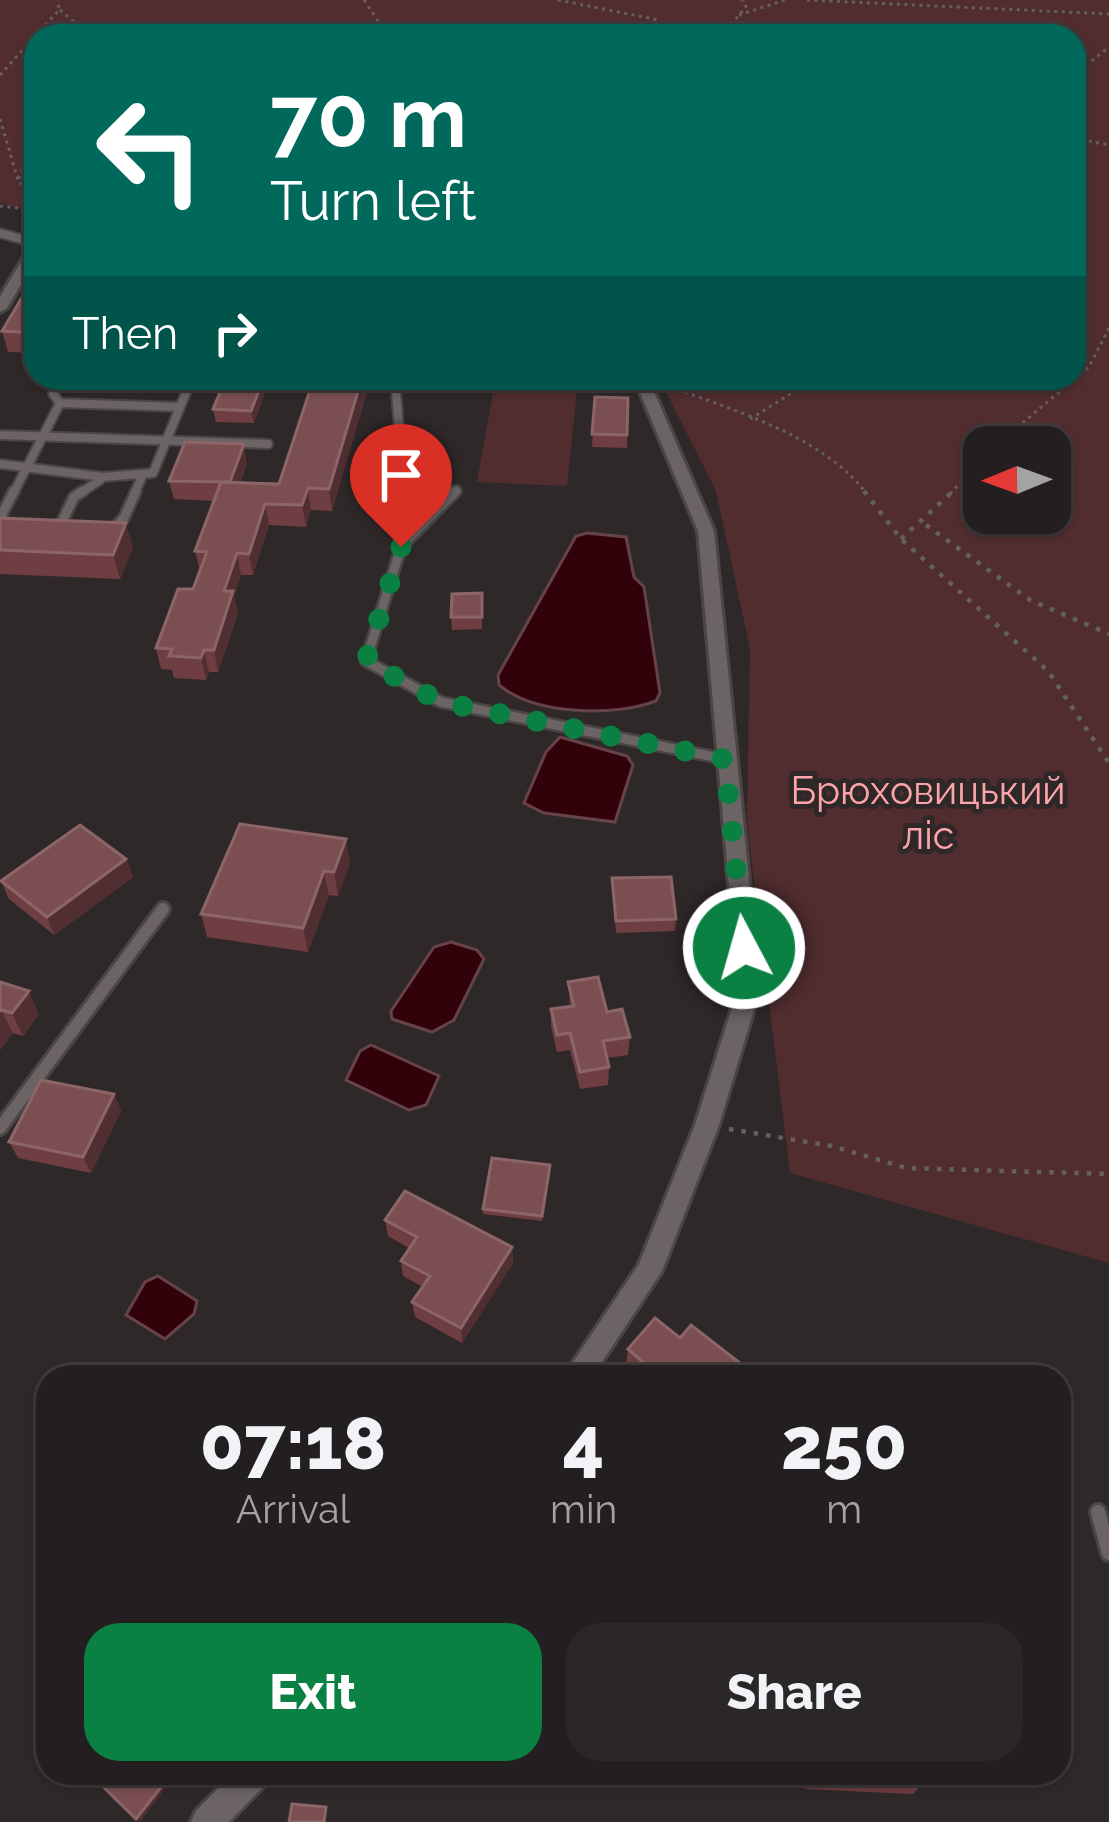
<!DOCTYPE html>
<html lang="en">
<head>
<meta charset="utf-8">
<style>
	:root { --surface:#231e1f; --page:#2b2728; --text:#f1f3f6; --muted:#a3a2a4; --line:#403c3d; --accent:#0b8043 }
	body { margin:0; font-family:Raleway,sans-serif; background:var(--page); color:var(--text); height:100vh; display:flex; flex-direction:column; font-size:45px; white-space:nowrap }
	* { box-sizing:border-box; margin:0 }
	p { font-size:39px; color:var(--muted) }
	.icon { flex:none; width:66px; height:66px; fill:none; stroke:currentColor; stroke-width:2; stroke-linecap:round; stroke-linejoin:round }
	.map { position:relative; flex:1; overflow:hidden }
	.sheet { position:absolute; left:36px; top:1365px; width:1035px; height:420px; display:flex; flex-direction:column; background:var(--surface); border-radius:36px; box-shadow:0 3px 9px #0004,0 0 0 3px var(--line) }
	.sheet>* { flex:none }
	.banner { position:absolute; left:24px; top:24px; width:1062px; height:366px; border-radius:36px; box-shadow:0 3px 9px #0004,0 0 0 3px var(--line); background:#00695c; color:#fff; overflow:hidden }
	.needle { width:78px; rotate:269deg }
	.buttons { position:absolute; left:963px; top:426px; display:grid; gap:24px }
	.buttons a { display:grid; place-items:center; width:108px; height:108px; border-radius:24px; background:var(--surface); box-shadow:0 3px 9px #0004,0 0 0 3px var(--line); font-size:60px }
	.pin { position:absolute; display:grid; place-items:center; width:102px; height:102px; color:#fff; margin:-123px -51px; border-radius:50% 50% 50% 0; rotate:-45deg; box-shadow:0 0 12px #0007 }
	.pin .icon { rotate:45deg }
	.me { position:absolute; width:132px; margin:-66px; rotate:354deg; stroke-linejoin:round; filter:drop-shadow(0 0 9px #0008) }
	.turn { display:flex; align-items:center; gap:42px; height:252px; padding:0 48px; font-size:54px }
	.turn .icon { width:156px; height:156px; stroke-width:2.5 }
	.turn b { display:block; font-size:84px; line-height:102px }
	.then { display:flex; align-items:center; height:114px; padding:0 48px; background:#0003; gap:24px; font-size:45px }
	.eta { display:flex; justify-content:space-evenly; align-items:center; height:204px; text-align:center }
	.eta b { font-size:72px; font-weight:800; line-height:84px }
	.primary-button { display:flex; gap:24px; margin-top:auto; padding:24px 48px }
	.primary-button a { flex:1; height:138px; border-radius:36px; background:var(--accent); color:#fff; font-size:48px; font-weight:800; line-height:138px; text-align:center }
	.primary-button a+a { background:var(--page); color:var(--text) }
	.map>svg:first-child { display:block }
</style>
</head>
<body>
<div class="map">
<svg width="1109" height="1822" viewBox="0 0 1109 1822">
	<rect width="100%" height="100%" fill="#2f2829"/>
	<!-- green -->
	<g fill="#512d2f" fill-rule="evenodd">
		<path d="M0,0H1109V1263L790,1173L747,824L750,649L716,491L659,378H1074V36H36V213L0,203ZM984,447H1050V513H984Z"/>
		<polygon points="494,387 577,391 567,486 477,482"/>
	</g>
	<!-- water -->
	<g fill="#32020b" stroke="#664349" stroke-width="3">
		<path d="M587,533L626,537L634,577L644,587L660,693L656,701C614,717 535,715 499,685L498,675L576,536Z"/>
		<polygon points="560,737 627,756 633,765 615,822 544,813 524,803 546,752"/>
		<polygon points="451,942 477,950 484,959 454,1020 432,1032 392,1019 391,1011 434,947"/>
		<polygon points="371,1045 439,1076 426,1105 409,1110 346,1080 360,1051"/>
		<polygon points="158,1276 197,1301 194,1314 165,1339 126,1315 145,1282"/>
	</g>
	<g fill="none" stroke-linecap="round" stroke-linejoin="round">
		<!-- lane-far3 casing -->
		<g stroke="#4b4646" stroke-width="12">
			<g id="lane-far3">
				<polyline points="0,233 36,243"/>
				<polyline points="395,378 400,442 453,494"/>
				<polyline points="191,379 236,380"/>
				<polyline points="255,381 315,383"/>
				<polyline points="60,403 180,407"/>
				<polyline points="60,403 53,394 62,378"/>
				<polyline points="0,435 268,444"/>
				<polyline points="0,464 103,477 153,473 192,378"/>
				<polyline points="13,494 60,403"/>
				<polyline points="79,494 100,480"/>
				<polyline points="134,494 141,479"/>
			</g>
		</g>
		<!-- lane-far2 casing -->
		<g stroke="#4b4646" stroke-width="14">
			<g id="lane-far2">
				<polyline points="456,491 401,547 366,661 441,702 725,759"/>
				<polyline points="0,518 14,491"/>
				<polyline points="58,530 74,497 83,491"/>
				<polyline points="109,533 124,518 136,491"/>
			</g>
		</g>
		<!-- lane-far1 casing -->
		<g stroke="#4b4646" stroke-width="18">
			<polyline id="lane-far1" points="0,1128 163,909"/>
		</g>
		<!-- lane casing -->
		<g stroke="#4b4646" stroke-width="20">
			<polyline id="lane" points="1098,1512 1109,1553"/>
		</g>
		<!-- street casing -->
		<g stroke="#4b4646" stroke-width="6">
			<g id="street">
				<polygon points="36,244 36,259 7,308 0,312 0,297 29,248"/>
				<polygon points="634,378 648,378 714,531 760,989 719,1125 662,1271 592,1377 563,1377 639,1264 695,1125 738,989 698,531"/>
				<polygon points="233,1773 271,1773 266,1784 229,1822 191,1822 196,1811"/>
			</g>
		</g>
		<!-- path-far1 -->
		<g stroke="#655f60" stroke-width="3" stroke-dasharray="3 4.5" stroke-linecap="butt">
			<polyline points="364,0 384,30 377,36"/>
			<polyline points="558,0 654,19 696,36"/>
			<polyline points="807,0 1109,14"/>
			<polyline points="60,10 82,29 80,36"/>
			<polyline points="739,15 785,0"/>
			<polyline points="721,36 746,7 742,0"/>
			<polyline points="0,75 59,10 58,0"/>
			<polyline points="1074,75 1109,47"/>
			<polyline points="0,119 18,180"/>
			<polyline points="36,134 18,180 36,202"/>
			<polyline points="1074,138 1109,145"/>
			<polyline points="0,206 36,210"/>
			<path d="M664,384C732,411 820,433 867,494"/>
			<polyline points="750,419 816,378"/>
			<polyline points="994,447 1089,367 1109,328"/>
			<polyline points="950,494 984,457"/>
		</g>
		<!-- path -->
		<g stroke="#655f60" stroke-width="4.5" stroke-dasharray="4.5 8" stroke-linecap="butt">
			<polyline points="864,491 901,539 1048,671 1109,763"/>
			<polyline points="926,525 1030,600 1109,634"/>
			<polyline points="901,539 953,491"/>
			<polyline points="729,1129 832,1146 906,1168 1109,1174"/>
		</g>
		<!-- lane-far3 -->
		<use href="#lane-far3" stroke="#6b6364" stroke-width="8"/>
		<!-- lane-far2 -->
		<use href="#lane-far2" stroke="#6b6364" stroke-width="9"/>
		<!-- lane-far1 -->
		<use href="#lane-far1" stroke="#6b6364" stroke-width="12"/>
		<!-- lane -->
		<use href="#lane" stroke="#6b6364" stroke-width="14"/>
		<!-- street -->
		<use href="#street" fill="#6b6364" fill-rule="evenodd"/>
	</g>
	<!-- wall -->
	<g fill="#6f3e42">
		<polygon points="36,274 36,353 8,352 2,331"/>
		<polygon points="73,378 187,378 177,393 76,390"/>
		<polygon points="368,388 332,511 311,510 306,527 269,525 253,575 241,575 234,596 238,613 218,672 209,672 206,680 174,678 172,670 161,669 156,648 193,589 200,571 195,551 214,501 174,499 169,481 247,463 240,483 279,484"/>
		<polygon points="266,390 254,423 216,422 213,409"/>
		<polygon points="595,397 628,398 627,448 592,447"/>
		<polygon points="0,518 133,547 120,579 0,574"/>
		<polygon points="482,593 482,629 452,630 451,617"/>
		<polygon points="126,859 133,877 54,935 9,899 1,881"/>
		<polygon points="350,863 338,896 329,895 308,952 207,937 201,914"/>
		<polygon points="612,878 676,919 675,931 616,933"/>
		<polygon points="0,982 39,1014 23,1036 13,1033 0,1050"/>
		<polygon points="568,982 607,1012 630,1037 628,1055 607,1058 609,1067 608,1085 580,1089 570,1050 557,1052 551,1027 551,1009 570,1007"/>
		<polygon points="114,1094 121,1111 91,1173 18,1158 9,1142"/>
		<polygon points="550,1171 542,1221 483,1214 483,1209"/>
		<polygon points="385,1220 512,1247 513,1263 462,1343 415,1317 412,1302 423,1287 403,1276 401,1261 409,1248 388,1236"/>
		<polygon points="680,1338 745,1367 742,1377 632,1377 636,1372 626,1364 628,1349"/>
		<polygon points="804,1773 922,1773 923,1783 913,1794 805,1789"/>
	</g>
	<!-- shaded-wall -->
	<g fill="#512e31">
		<polygon points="174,378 187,378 177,393"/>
		<polygon points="264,378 266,390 254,423 251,411"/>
		<polygon points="359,378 367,378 368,388 332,511 329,489"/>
		<polygon points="244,444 247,463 233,501 230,483"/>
		<polygon points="308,488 311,510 306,527 302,505"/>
		<polygon points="265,504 269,525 253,575 249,554"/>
		<polygon points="126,523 133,547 120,579 113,555"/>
		<polygon points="237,553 241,575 234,596 238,613 218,672 214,650 224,591"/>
		<polygon points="204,650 209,672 206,680 201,658"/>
		<polygon points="346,839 350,863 338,896 334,872"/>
		<polygon points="126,859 133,877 54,935 47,917"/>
		<polygon points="324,871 329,895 308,952 303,928"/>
		<polygon points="29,991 39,1014 23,1036 12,1013"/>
		<polygon points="1,1010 13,1033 0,1050 0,1011"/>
		<polygon points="114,1094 121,1111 91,1173 83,1157"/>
		<polygon points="512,1247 513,1263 462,1343 461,1328"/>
		<polygon points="172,1773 177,1773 140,1822 136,1819"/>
	</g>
	<!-- building -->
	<g fill="#7b4f52" stroke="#8b6568" stroke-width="3">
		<polygon points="36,274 36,333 2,331"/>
		<polygon points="226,378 264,378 251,411 213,409"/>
		<polygon points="314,378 362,378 329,489 308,488 302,505 265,504 249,554 237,553 224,591 233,591 214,650 204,650 201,658 169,656 172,649 156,648 178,589 193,589 207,552 195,551 221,482 279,484"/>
		<polygon points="595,397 628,398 627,435 592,434"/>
		<polygon points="185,442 244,444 230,482 169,481"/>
		<polygon points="0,518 126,523 113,555 0,550"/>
		<polygon points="482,593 482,617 451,617 452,594"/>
		<polygon points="240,824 346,839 334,872 324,871 303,928 201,914"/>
		<polygon points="80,825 126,859 47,917 1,881"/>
		<polygon points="671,877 676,919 616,921 612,878"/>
		<polygon points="598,977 607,1012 622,1009 630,1037 603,1041 609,1067 580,1072 570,1033 557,1035 551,1009 574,1006 568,982"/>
		<polygon points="0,982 29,991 12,1013 1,1010 0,1011"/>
		<polygon points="41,1080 114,1094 83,1157 9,1142"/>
		<polygon points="492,1158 550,1165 542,1216 483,1209"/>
		<polygon points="405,1191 512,1247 461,1328 412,1302 430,1276 401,1261 417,1237 385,1220"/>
		<polygon points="655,1318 680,1338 691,1325 745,1367 736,1377 632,1377 644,1363 628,1349"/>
		<polygon points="89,1773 172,1773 136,1819"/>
		<polygon points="812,1773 922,1773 923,1783 812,1779"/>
		<polygon points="292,1804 326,1807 324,1822 289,1822"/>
	</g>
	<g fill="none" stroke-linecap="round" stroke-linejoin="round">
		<!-- route -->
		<polyline stroke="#0b8043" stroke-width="21" stroke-dasharray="0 37.8" points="401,547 366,661 441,702 725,759 744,948"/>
	</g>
	<g text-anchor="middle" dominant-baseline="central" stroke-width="10" stroke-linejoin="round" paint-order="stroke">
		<!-- park labels -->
		<g font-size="39" fill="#fea4a9" stroke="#2f2829">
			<text x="928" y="790">Брюховицький<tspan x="928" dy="45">ліс</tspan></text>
		</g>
	</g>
</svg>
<div class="buttons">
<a><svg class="needle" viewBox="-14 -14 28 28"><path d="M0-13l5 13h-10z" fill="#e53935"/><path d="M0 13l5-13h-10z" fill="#a3a2a4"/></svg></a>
</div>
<div class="pin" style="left:401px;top:547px;background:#d93025"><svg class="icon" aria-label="arrive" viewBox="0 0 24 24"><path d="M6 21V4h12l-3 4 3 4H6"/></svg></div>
<svg class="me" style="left:744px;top:948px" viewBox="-20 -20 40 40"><circle r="17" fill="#0b8043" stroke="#fff" stroke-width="3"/><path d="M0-11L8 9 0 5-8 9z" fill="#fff"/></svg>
<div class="banner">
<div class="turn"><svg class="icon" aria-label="left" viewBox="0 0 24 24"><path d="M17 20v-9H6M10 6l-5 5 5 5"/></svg><div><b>70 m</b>Turn left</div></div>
<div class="then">Then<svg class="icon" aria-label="right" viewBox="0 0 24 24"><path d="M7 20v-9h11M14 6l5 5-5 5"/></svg></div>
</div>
<section class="sheet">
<div class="eta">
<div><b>07:18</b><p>Arrival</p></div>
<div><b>4</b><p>min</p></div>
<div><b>250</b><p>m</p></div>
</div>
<div class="primary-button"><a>Exit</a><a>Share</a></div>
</section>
</div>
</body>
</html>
